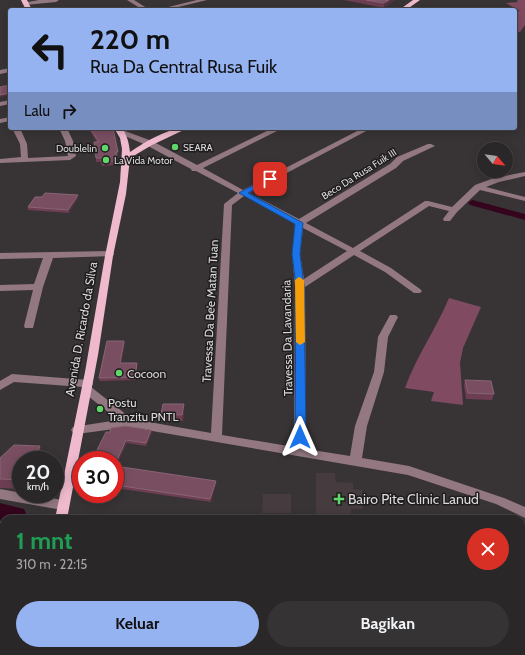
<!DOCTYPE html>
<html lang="id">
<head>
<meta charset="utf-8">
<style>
	:root { --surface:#2a2728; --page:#363334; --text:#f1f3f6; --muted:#a5a5a8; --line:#464445; --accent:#95b2f1 }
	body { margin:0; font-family:Cabin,sans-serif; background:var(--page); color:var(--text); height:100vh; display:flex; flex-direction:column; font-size:15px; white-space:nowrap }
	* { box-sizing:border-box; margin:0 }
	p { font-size:13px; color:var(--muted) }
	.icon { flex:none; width:22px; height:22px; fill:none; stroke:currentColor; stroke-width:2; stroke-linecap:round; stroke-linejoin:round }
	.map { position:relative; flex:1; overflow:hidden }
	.drawer { position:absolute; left:0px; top:515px; width:525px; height:140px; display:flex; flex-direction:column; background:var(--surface); border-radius:12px 12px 0 0; box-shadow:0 2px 10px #0003,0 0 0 1px var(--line) }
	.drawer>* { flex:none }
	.guide { position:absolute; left:8px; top:8px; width:509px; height:122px; border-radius:4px; box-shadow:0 2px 10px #0003,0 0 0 1px var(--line); background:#95b2f1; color:#111; overflow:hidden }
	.needle { width:26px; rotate:119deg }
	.tools { position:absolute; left:477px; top:142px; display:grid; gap:8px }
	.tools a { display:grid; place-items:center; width:36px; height:36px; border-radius:50%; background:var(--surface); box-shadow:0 2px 10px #0003,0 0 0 1px var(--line); font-size:20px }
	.speed { position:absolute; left:12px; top:451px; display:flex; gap:8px; font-size:20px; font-weight:700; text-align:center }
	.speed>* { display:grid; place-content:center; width:52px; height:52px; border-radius:50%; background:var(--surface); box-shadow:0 2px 10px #0003,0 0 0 1px var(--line); line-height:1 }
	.speed small { font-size:10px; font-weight:400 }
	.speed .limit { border:6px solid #d22; background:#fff; color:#111 }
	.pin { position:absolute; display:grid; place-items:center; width:34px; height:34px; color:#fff; margin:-17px; border-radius:8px; box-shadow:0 2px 6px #0006 }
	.me { position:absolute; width:44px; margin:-22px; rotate:0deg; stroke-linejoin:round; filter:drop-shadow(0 0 3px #0008) }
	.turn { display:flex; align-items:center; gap:14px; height:84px; padding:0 16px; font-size:18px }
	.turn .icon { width:52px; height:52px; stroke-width:2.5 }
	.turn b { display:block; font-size:28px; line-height:34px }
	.then { display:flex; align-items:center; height:38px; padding:0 16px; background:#0003; gap:8px; font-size:15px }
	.round { display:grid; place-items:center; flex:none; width:42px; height:42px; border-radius:21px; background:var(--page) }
	.overview { display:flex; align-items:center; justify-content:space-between; height:68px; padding:0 16px }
	h1 { font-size:24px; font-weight:700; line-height:30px; color:#1e9e55 }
	.action { display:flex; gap:8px; margin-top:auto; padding:8px 16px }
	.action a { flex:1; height:46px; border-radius:24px; background:var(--accent); color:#111; font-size:16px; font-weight:700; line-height:46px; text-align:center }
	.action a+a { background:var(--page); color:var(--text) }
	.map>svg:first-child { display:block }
</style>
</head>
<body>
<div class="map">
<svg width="525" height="655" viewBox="0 0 525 655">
	<rect width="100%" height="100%" fill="#383436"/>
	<!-- built -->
	<g fill="#463b3f">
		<polygon points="316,473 335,473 336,482 353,483 353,489 362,490 363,509 351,509 351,518 316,519"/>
		<polygon points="263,494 291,494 291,513 262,513"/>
	</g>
	<!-- green -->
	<g fill="#804b60">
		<polygon points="517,0 525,0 525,25 520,32 515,31 515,12 520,11 506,3 518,2"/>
		<path d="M449,298L481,307L463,348L460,363L463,405L431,401L434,392L405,388C416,357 436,329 449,298Z"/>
	</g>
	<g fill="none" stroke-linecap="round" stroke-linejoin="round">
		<!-- stream -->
		<g stroke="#664555" stroke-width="4">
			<polyline points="0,515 18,519"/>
			<polyline points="521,617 525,618"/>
		</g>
		<!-- canal -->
		<polygon fill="#34051d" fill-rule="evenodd" points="473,200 525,214 525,220 470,205 468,203 470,201"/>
		<!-- river -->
		<polygon fill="#34051d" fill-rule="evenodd" points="0,503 24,509 27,516 25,519 4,519 4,523 0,523"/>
		<!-- minor -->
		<g fill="#937882" fill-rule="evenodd">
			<polygon points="39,0 59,0 56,2 25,5 22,3"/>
			<polygon points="127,0 134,0 150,10 143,10"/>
			<polygon points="197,0 207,0 166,10 156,10"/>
			<polygon points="10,68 10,72 0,74 0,70"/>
			<polygon points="10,100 10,104 0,106 0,102"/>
			<polygon points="10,117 10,121 0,123 0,119"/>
			<polygon points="12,128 20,128 27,144 28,158 68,156 65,141 59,128 67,128 73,141 76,156 70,160 0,163 0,159 21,157 20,144"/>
			<path d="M273,128H283L203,168L243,190L363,128H372L249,193L299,219L390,164L397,157L428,144H431L435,146L403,161L396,168L306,223L353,248L425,201H428L452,207L475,185L494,178L525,172V176L499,182L486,187L525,197V201L480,190L457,212L450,221H444L443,219L449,211L429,206L360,251L391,268L420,289L422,291L420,293H414L385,272L354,255L305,287L306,449L350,456L355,426L374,372L378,337L390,315H396L398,317L388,337L384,372L367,426L362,458L409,466L504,498L525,507V518L496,504L408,475L129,427L77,434L73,433L71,430L73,427L118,420L83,392L82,389L83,387L14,382L0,390V381L12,374L88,380L92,381L93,384L91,387L132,419L211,433L224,204L238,193L196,171H192L191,169L146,145L118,133L122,131H125L152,141L197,165ZM244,196L295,224L292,254L295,286L294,447L222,435L232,205ZM303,228L347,251L304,279L300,254Z"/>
			<polygon points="110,251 113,252 114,254 113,256 53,258 43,287 33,328 25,328 24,326 33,290 0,291 0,285 34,284 43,258 0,259 0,253"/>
			<polygon points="0,489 62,500 66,502 68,505 66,508 62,510 0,499"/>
			<polygon points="0,521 4,522 4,532 0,531"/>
			<polygon points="521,630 525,630 525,644 521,642"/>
		</g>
		<!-- major -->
		<g fill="#efbacd" fill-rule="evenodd">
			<polygon points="21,0 27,0 32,10 26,10"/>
			<polygon points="413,0 420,0 406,10 399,10"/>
			<path d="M114,128H122C127,135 129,143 130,152C147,141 167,128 188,128L152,145L130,158L126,194L113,256L98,355L67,519H55L85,372L105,256L120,182L122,149L120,138Z"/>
			<polygon points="25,651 39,651 38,655 24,655"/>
		</g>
	</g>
	<!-- wall -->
	<g fill="#6d3e52">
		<polygon points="344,0 395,0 384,8"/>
		<polygon points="88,128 113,128 118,156 116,156 117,161 115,161 114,165 102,166 101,162 96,162 96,158 97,142"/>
		<polygon points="42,197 78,198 69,213 28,210 28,207"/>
		<polygon points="124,341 125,344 121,363 137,366 135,380 100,381 99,378"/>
		<polygon points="465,380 494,394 492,400 466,399 464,386"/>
		<polygon points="184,410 183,421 161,420 161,414"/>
		<polygon points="151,430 152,433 146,446 127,443 116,466 216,484 211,502 115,488 115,460 110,432"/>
		<polygon points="42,455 40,460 21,460 21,489 0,488 0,458"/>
	</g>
	<!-- shaded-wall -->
	<g fill="#533341">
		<polygon points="389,0 395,0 384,8 384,3"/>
		<polygon points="10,93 10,95 0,97 0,95"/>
		<polygon points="78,195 78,198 69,213 68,210"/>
		<polygon points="124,341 125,344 121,366 120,363"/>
		<polygon points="137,363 137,366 135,380 135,377"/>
		<polygon points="184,404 184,410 183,421 182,415"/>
		<polygon points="151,430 152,433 146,446 146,443"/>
		<polygon points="126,440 127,443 115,469 115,465"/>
		<polygon points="40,446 42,455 40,460 35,460"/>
		<polygon points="216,481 216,484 211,502 210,499"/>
	</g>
	<!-- building -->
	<g fill="#794e61" stroke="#886474">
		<polygon points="366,0 389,0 384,3"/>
		<polygon points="10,85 10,93 0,95 0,87"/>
		<polygon points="90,128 113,128 118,152 116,152 116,156 114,157 114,161 101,161 102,158 96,158 94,142 99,142"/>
		<polygon points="45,193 78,195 68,210 28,207 35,197 42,197"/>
		<polygon points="107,341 124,341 120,363 137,363 135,377 99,378"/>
		<polygon points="465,380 491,381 494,394 468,393"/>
		<polygon points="163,404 184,404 182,415 161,414"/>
		<polygon points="125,426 151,430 146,443 126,440 115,465 115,460 92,460 106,432 110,432 111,428"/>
		<polygon points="14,445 40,446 35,460 21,460 21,480 0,479 0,458"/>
		<polygon points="115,466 216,481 210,499 115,485"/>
	</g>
	<!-- route -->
	<polygon fill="#1a73e8" stroke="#114b97" points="268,177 270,177 274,179 248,193 303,223 300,254 304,286 306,437 304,440 297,440 295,437 296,286 292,254 295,224 239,193"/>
	<!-- slow -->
	<polygon fill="#f59e0b" points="299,277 304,280 305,342 300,345 296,342 295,280"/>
	<!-- markers -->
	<g fill="#61d46a" stroke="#1e1c1d" stroke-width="1.5">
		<circle cx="175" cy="147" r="4"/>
		<circle cx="105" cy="148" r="4"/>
		<circle cx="106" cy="160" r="4"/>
		<circle cx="119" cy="373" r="4"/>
		<circle cx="100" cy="409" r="4"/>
		<path d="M337 493h4v4h4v4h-4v4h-4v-4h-4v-4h4z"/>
	</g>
	<g text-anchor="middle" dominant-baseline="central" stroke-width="3" stroke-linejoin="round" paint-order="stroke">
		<!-- far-poi labels -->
		<g font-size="10" fill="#dbd9d9" stroke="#1e1c1d" text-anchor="start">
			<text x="183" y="147">SEARA</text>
			<text x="97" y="148" text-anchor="end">Doublelin</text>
			<text x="114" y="160">La Vida Motor</text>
		</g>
		<!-- far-street labels -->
		<g font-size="10" fill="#dbd9d9" stroke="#1e1c1d">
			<text transform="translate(359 174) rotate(-32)">Beco Da Rusa Fuik III</text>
		</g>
		<!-- street labels -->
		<g font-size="12" fill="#dbd9d9" stroke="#1e1c1d">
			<text transform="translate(210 311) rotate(-87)">Travessa Da Be’e Matan Tuan</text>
			<text transform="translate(81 329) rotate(-80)">Avenida D. Ricardo da Silva</text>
			<text transform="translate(287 338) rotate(-91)">Travessa Da Lavandaria</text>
		</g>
		<!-- poi labels -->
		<g font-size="12" fill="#dbd9d9" stroke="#1e1c1d" text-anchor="start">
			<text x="127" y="373">Cocoon</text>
			<text x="108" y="402">Postu<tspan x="108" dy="14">Tranzitu PNTL</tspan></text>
		</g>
		<!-- near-poi labels -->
		<g font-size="14" fill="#dbd9d9" stroke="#1e1c1d" text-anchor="start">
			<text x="348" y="499">Bairo Pite Clinic Lanud</text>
		</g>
	</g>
</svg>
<div class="tools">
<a><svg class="needle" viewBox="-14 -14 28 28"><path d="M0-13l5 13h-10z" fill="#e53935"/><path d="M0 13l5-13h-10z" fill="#a5a5a8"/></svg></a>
</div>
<div class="speed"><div>20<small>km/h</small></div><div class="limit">30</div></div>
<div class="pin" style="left:270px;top:179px;background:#d93025"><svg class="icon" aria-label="arrive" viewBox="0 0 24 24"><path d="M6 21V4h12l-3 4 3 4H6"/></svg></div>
<svg class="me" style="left:300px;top:437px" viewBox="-20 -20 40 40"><path d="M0-17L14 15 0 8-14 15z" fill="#1a73e8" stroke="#fff" stroke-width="4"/></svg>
<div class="guide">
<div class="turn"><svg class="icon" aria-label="left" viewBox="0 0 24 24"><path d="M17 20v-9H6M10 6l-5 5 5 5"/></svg><div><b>220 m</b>Rua Da Central Rusa Fuik</div></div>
<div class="then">Lalu<svg class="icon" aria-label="right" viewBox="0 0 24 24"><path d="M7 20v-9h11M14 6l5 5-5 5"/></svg></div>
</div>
<section class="drawer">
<div class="overview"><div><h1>1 mnt</h1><p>310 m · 22:15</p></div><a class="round" style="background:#d93025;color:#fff"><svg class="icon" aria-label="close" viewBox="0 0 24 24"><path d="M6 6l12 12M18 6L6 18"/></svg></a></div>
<div class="action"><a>Keluar</a><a>Bagikan</a></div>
</section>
</div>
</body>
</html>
